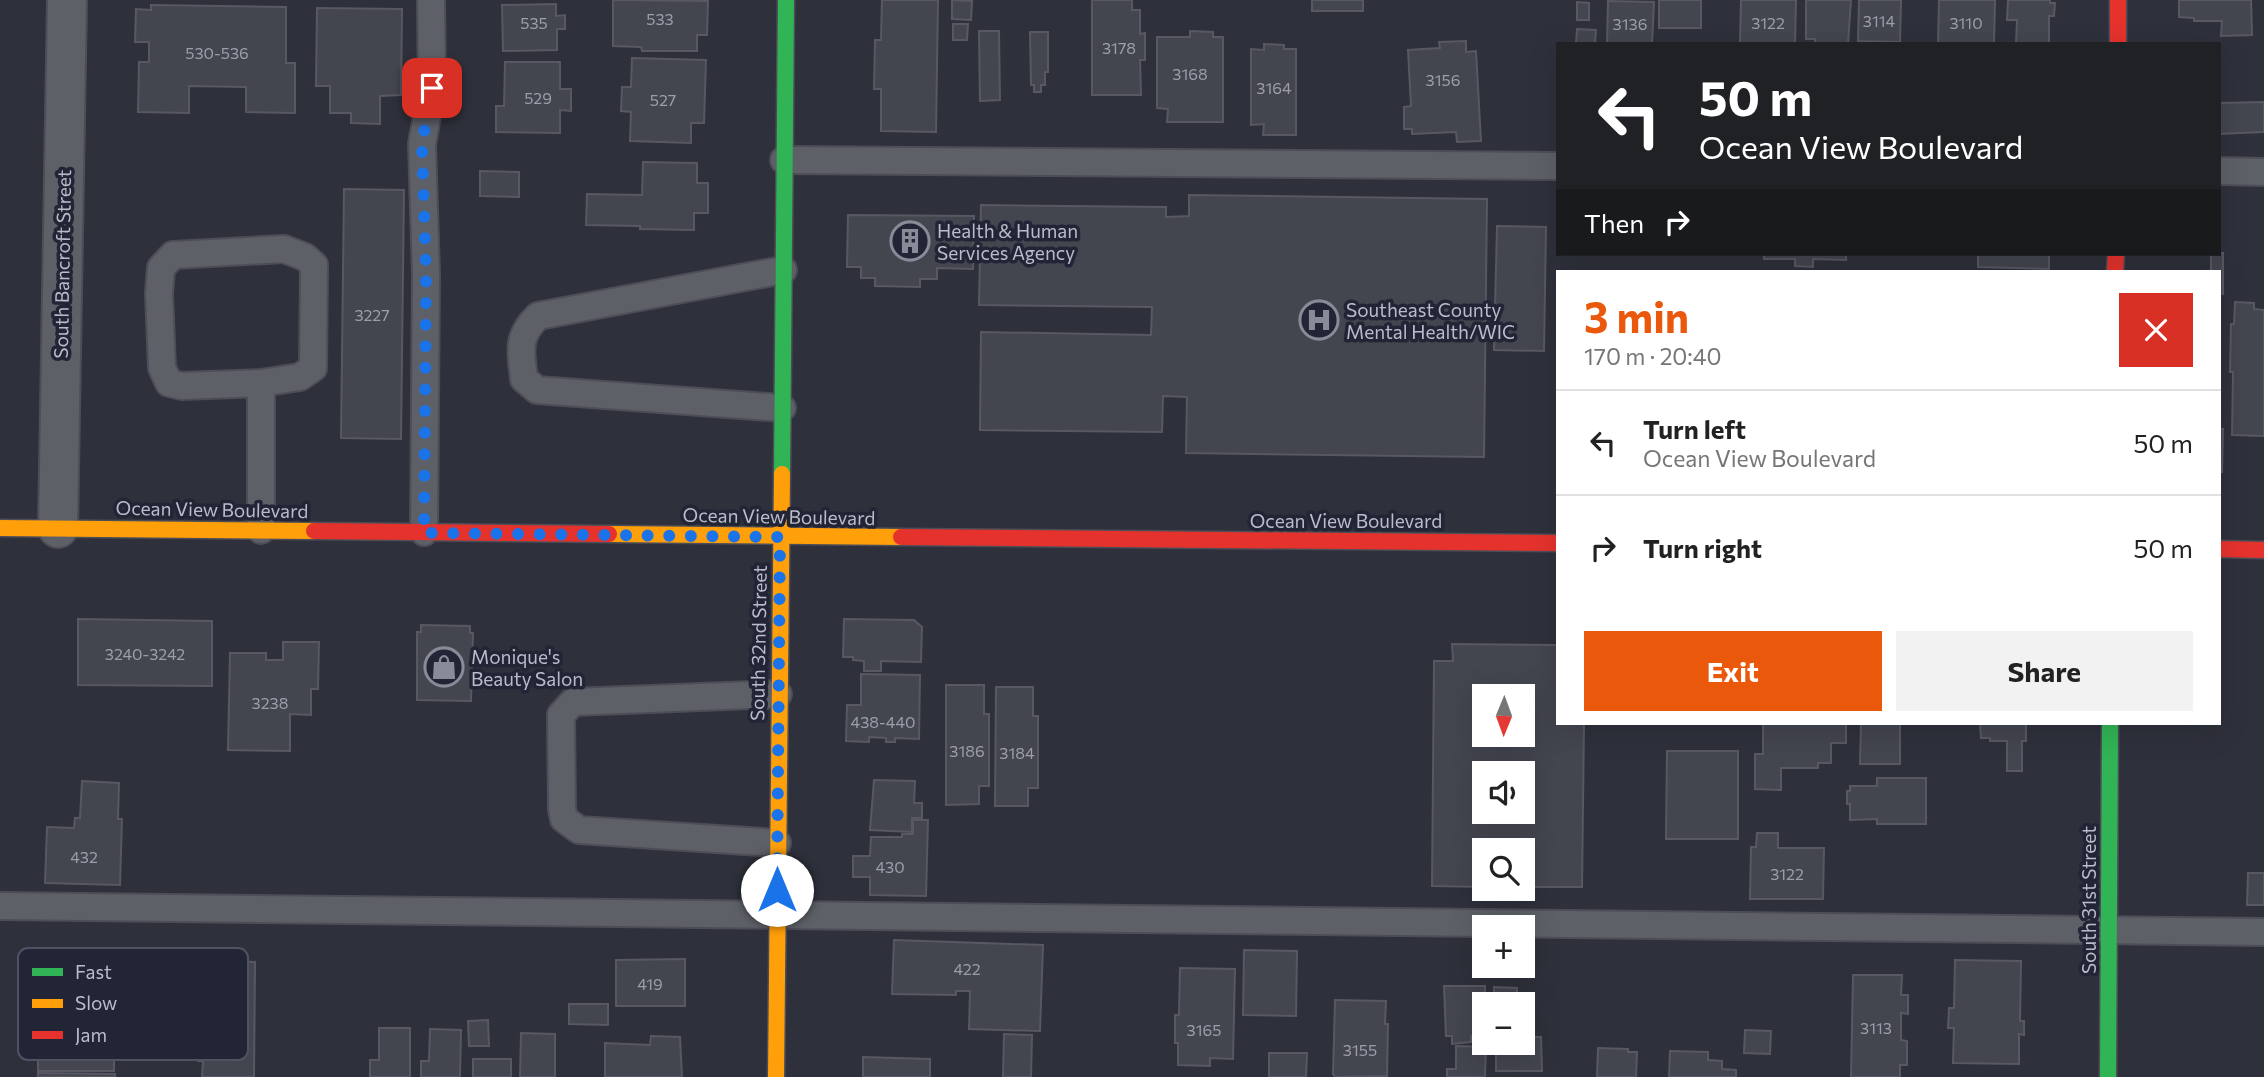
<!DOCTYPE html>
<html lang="en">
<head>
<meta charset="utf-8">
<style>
	:root { --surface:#fff; --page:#f2f2f2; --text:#222; --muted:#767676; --line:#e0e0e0; --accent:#ea580c }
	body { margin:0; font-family:Commissioner,sans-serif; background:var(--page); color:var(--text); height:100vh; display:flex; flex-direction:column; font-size:26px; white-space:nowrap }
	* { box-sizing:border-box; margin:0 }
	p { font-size:23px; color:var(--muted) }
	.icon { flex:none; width:38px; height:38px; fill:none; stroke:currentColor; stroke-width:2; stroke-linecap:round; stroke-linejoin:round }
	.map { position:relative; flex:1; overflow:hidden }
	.drawer { position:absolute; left:1556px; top:270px; width:665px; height:455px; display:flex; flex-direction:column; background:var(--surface); border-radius:0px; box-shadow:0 7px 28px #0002 }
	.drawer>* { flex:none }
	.top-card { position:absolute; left:1556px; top:42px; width:665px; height:214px; border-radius:0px; box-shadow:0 7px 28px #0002; background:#202124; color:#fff; overflow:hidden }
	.needle { width:46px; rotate:181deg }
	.buttons { position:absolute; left:1472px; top:684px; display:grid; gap:14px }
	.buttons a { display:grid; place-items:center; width:63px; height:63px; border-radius:0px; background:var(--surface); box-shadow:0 7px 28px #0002; font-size:35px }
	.pin { position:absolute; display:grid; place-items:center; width:60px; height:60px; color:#fff; margin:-30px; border-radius:14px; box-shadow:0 4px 10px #0006 }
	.me { position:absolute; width:77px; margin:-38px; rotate:0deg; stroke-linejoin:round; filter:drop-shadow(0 0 5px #0008) }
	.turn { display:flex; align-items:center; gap:24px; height:147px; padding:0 28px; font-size:32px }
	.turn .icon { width:91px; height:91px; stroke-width:2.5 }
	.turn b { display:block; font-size:49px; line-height:60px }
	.then { display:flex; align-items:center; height:66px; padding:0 28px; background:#0003; gap:14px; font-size:26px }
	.round { display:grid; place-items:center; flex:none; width:74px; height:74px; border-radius:0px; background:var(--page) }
	.summary { display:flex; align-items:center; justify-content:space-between; height:119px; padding:0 28px }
	h1 { font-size:42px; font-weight:700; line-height:52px; color:var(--accent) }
	.cta { display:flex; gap:14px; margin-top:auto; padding:14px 28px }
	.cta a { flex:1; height:80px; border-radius:0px; background:var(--accent); color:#fff; font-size:28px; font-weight:700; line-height:80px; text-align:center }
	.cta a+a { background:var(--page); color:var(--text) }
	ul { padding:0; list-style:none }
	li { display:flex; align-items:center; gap:21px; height:105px; padding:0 28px; border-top:2px solid var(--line) }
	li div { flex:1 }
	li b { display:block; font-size:26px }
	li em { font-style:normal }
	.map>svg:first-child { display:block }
</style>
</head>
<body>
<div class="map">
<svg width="2264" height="1077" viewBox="0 0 2264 1077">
	<rect width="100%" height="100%" fill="#2e303b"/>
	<!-- building -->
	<g fill="#43454f" stroke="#575862" stroke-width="2" fill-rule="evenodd">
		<polygon points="613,0 708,1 707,35 697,35 697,51 642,51 641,47 613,46"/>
		<polygon points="882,0 938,0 936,132 881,131 881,89 874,89 875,40 881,40"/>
		<polygon points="952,0 972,1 971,20 952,19"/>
		<polygon points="1092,0 1132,0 1132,10 1140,10 1140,34 1145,33 1145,60 1140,60 1141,95 1092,95"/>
		<rect x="1312" y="0" width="51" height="11"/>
		<rect x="1659" y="0" width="42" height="28"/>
		<polygon points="1741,0 1796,0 1795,44 1740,44"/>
		<polygon points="1806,0 1851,0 1848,44 1815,44 1815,39 1806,39"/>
		<polygon points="1859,0 1901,0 1900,42 1858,41"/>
		<polygon points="1939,0 1995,0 1994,44 1938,44"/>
		<polygon points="2008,0 2050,0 2050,3 2055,3 2054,16 2049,16 2049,44 2016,44 2017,20 2007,20"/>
		<polygon points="2179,0 2251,0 2252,35 2221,36 2222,21 2194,21 2194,18 2179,17"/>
		<polygon points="1608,1 1654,2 1652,44 1607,44"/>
		<polygon points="1577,2 1589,3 1589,20 1577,20"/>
		<polygon points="556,4 556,16 565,15 565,29 557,29 557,50 503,51 502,5"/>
		<polygon points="151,5 286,7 286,63 295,63 295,113 246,112 246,87 189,86 189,113 138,112 139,62 149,62 149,42 135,42 136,9 151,10"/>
		<polygon points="317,8 402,9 401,95 380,96 380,124 351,123 351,113 330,113 330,86 316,86"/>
		<polygon points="953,24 968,24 967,40 953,40"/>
		<polygon points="1577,29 1596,30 1595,44 1576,44"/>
		<polygon points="979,31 999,31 1000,100 980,101"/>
		<polygon points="1190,31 1213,32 1213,37 1223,37 1223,122 1167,122 1168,109 1157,108 1157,37 1190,37"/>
		<polygon points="1030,32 1048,32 1048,72 1045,72 1045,85 1041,85 1041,92 1034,92 1034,85 1031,85"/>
		<polygon points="1466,41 1466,52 1476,51 1481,141 1457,142 1456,132 1412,134 1412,129 1404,129 1404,107 1411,106 1408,50 1440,48 1439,42"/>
		<polygon points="1264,44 1284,45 1284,49 1296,49 1296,135 1263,135 1264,124 1251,125 1251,49 1264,50"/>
		<polygon points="632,58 706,60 704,123 691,123 691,143 630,141 631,112 621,111 622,87 631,87"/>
		<polygon points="505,62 560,62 560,89 571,89 571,111 560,110 560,133 496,132 496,106 504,106"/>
		<polygon points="2264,102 2264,132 2219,134 2219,103"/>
		<polygon points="643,162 697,163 697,183 708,183 708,213 694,213 694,230 640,229 640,226 586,225 587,194 642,195"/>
		<polygon points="480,171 519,172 519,197 480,196"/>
		<polygon points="344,189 404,190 401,439 341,438"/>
		<polygon points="1189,195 1487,199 1484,457 1186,453 1187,397 1163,396 1162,432 980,430 981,332 1151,335 1152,307 979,305 981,205 1166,207 1166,217 1189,216"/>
		<polygon points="848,215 974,216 973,269 937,268 937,279 920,279 920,287 875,286 875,278 861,278 861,267 847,267"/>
		<polygon points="1497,226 1546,227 1544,351 1494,350"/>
		<polygon points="2223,253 2223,294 2219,293 2219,271 2207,271 2211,271 2211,254"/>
		<polygon points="1764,254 1846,254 1846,260 1813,259 1813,267 1795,266 1795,259 1764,259"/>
		<polygon points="1978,254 2049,254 2049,269 1978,267"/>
		<polygon points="2235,302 2254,303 2254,309 2264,310 2264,436 2232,435 2233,372 2230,372 2231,324 2234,324"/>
		<polygon points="2219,429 2223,429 2222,472 2219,472"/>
		<polygon points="78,619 212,621 212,686 78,685"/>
		<polygon points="844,619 914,620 922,627 921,662 881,661 881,671 864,671 864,661 853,660 853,657 843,657"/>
		<polygon points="421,625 470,626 470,633 473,633 471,701 417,700 417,632 421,632"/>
		<polygon points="283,642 319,642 318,689 311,689 311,715 290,714 290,751 228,750 230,653 266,653 266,660 283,660"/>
		<path d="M1452,644L1558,645V723H1584L1582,887H1522V850H1484V887L1432,886L1434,661H1453ZM1484,696H1522V735H1484ZM1484,774H1522V812H1484Z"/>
		<polygon points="861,674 920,675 919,739 895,738 895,742 886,742 886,738 869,737 869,742 846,741 847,705 861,705"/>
		<polygon points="946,685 984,685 984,714 989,714 989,786 979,786 979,804 946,805"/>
		<polygon points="996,687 1033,687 1033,716 1038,716 1038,788 1028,788 1028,806 995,806"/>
		<polygon points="1763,723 1846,723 1846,743 1831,743 1831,763 1818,763 1818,768 1781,768 1781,790 1755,789 1755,754 1763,754"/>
		<polygon points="1861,723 1900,723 1900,764 1860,764"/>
		<polygon points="1990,723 2026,723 2026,741 2022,741 2022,771 2007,771 2007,741 1990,741 1990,738 1981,738 1980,724"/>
		<polygon points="1667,751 1738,751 1738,839 1666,839"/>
		<polygon points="1877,778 1926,778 1926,824 1877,824 1877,819 1850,820 1850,804 1847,804 1847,791 1850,791 1850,786 1877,786"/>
		<polygon points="874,780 915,781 914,803 922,803 922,818 912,818 912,832 870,830"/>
		<polygon points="82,781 119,783 118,819 122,819 120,885 45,883 47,827 74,828 75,818 80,818"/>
		<polygon points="913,820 928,820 926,896 870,895 870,877 853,877 853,856 870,856 871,837 902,837 902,834 913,834"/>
		<polygon points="1757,833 1778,833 1778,848 1824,848 1823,899 1750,899 1751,847 1756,847"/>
		<polygon points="2248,873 2264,873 2264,905 2247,905"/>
		<polygon points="894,940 1043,945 1040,1031 969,1029 970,991 956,991 956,995 892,994"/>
		<polygon points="1244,950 1297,951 1296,1016 1243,1015"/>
		<polygon points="685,959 685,1006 616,1006 616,960"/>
		<polygon points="137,960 255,962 254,1077 202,1077 203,1061 198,1061 199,1012 187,1012 187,1018 176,1018 176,1013 137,1012"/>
		<polygon points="1955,960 2021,961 2020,1021 2024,1021 2024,1035 2019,1034 2019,1064 1953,1063 1954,1028 1948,1028 1949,1008 1954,1008"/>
		<polygon points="1180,968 1235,969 1233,1059 1210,1058 1210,1066 1178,1065 1178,1043 1175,1043 1175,1015 1179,1015"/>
		<polygon points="1853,975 1902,975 1901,995 1908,995 1908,1014 1901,1013 1901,1040 1907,1041 1907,1065 1900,1065 1900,1077 1851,1077"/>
		<polygon points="1444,986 1485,986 1484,1035 1471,1036 1471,1042 1452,1044 1452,1036 1446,1036"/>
		<polygon points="1494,987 1517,988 1517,1004 1494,1004"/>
		<polygon points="27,990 104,992 103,1018 114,1018 114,1071 38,1071 38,1023 27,1022"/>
		<polygon points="1335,1000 1386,1001 1385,1024 1388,1024 1387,1076 1335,1077 1333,1074"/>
		<polygon points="569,1004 608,1004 608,1025 569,1024"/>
		<polygon points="488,1020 489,1046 469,1046 468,1021"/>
		<polygon points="379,1028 410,1028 410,1077 370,1077 370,1060 379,1060"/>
		<polygon points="430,1029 461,1030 460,1077 421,1077 421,1061 429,1061"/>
		<polygon points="1745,1030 1771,1031 1770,1054 1744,1053"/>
		<polygon points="521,1033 555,1034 555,1077 520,1077"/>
		<polygon points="1004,1034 1032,1035 1031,1077 1003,1077"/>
		<polygon points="651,1036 680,1037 682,1077 605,1077 605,1043 650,1045"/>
		<polygon points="1522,1037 1541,1037 1542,1071 1496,1071 1496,1043 1522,1043"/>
		<polygon points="1456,1046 1486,1047 1485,1077 1447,1077 1447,1069 1456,1069"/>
		<polygon points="1598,1048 1628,1049 1628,1052 1637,1052 1636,1077 1597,1077"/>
		<polygon points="1670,1051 1708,1052 1708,1060 1722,1061 1722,1069 1736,1070 1736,1077 1669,1077"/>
		<polygon points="1269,1053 1307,1053 1306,1077 1269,1077"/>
		<polygon points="863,1057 930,1059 930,1077 863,1077"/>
		<rect x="473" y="1059" width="38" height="18"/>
		<polygon points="38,1073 115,1074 115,1077 38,1077"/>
	</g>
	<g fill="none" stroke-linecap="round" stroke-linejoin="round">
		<!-- lane casing -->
		<g stroke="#4c4d57" stroke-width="30">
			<g id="lane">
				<polyline points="784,160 1558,166"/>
				<polyline points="2219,171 2264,172"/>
				<path d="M782,408L537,390L524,379C521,352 516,337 538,316L783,270"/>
				<polyline points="261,530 261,383 300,377 313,368 314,265 305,257 284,249 173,255 161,268 159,293 162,368 169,383 182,386 261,383"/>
				<polyline points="424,532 426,274 422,144 432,88 431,0"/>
				<polyline points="777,843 579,830 564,819 562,809 561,715 573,702 778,694"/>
				<polyline points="0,906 2264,932"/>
			</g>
		</g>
		<!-- street casing -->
		<g stroke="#4c4d57" stroke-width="42">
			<polyline id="street" points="58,528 67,0"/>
		</g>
		<!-- fast casing -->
		<g stroke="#4c4d57" stroke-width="19">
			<g id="fast">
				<polyline points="782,474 786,0"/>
				<polyline points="2108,1077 2110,723"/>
			</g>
		</g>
		<!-- slow casing -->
		<g stroke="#4c4d57" stroke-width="19">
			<g id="slow">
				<polyline points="0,528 314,531"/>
				<polyline points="609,534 901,537"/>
				<polyline points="776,1077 782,474"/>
			</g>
		</g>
		<!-- jam casing -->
		<g stroke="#4c4d57" stroke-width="19">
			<g id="jam">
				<polyline points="2118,0 2118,44"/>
				<polyline points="2115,271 2116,254"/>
				<polyline points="314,531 609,534"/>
				<polyline points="901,537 1558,543"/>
				<polyline points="2219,549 2264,550"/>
			</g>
		</g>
		<!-- lane -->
		<use href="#lane" stroke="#5e6068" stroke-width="26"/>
		<!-- street -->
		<use href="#street" stroke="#5e6068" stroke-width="38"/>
		<!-- fast -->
		<use href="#fast" stroke="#30b455" stroke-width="16"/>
		<!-- slow -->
		<use href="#slow" stroke="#ff9f0a" stroke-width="16"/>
		<!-- jam -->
		<use href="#jam" stroke="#e5322d" stroke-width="16"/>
	</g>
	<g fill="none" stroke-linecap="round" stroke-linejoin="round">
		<!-- route -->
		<polyline stroke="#1a73e8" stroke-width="12" stroke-dasharray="0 21.6" points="432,88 422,144 426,274 424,533 780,537 777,890"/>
	</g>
	<!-- icons -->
	<defs>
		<g id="building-ring" transform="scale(2.0125)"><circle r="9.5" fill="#222535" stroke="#898b98" stroke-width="1.5"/><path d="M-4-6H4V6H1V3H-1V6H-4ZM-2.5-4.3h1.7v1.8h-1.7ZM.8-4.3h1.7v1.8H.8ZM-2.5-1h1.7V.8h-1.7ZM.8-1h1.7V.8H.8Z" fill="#898b98"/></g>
		<g id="hospital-ring" transform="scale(2.0125)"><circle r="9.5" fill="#222535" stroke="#898b98" stroke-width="1.5"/><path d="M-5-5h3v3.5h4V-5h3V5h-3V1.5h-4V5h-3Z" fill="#898b98"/></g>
		<g id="shop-ring" transform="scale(2.0125)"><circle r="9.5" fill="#222535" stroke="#898b98" stroke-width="1.5"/><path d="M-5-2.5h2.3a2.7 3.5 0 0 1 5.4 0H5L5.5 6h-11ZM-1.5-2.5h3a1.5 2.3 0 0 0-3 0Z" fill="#898b98"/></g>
	</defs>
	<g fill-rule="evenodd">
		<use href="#building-ring" x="910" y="241"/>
		<use href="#hospital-ring" x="1319" y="320"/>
		<use href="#shop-ring" x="444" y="667"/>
	</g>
	<g text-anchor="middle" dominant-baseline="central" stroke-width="7" stroke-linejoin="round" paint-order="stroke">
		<!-- number labels -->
		<g font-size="16" fill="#9c9eab">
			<text x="660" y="18">533</text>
			<text x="1879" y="20">3114</text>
			<text x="534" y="22">535</text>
			<text x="1768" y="22">3122</text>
			<text x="1966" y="22">3110</text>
			<text x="1630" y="23">3136</text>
			<text x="1119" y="47">3178</text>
			<text x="217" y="52">530-536</text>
			<text x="1190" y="73">3168</text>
			<text x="1443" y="79">3156</text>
			<text x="1274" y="87">3164</text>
			<text x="538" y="97">529</text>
			<text x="663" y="99">527</text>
			<text x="372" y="314">3227</text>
			<text x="145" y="653">3240-3242</text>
			<text x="270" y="702">3238</text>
			<text x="883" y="721">438-440</text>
			<text x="967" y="750">3186</text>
			<text x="1017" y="752">3184</text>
			<text x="84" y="856">432</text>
			<text x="890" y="866">430</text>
			<text x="1787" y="873">3122</text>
			<text x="967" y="968">422</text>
			<text x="650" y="983">419</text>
			<text x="1876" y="1027">3113</text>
			<text x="1204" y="1029">3165</text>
			<text x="1360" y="1049">3155</text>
		</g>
		<!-- poi labels -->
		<g font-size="19" fill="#babcca" stroke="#222535" text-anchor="start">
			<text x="937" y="230">Health &amp; Human<tspan x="937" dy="22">Services Agency</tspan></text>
			<text x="1346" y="309">Southeast County<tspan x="1346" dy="22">Mental Health/WIC</tspan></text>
			<text x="471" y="656">Monique's<tspan x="471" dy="22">Beauty Salon</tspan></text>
		</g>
		<!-- street labels -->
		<g font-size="19" fill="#babcca" stroke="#222535">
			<text transform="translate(62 264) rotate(-89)">South Bancroft Street</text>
			<text transform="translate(212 509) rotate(1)">Ocean View Boulevard</text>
			<text transform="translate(779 516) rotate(1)">Ocean View Boulevard</text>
			<text x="1346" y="520">Ocean View Boulevard</text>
			<text transform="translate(758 643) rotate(-89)">South 32nd Street</text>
			<text transform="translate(2088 900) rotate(-90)">South 31st Street</text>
		</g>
	</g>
	<!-- legend -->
	<rect x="18" y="948" width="230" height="112" rx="10" fill="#222535" stroke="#505262" stroke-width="2"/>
	<rect x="32" y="968" width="31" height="8" fill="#30b455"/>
	<rect x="32" y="999" width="31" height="9" fill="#ff9f0a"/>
	<rect x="32" y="1031" width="31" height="8" fill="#e5322d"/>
	<g font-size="19" fill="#babcca">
		<text x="75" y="979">Fast</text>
		<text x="75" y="1010">Slow</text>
		<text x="75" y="1042">Jam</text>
	</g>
</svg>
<div class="buttons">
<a><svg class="needle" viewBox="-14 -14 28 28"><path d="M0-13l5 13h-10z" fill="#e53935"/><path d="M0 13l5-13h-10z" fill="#767676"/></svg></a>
<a><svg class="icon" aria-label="sound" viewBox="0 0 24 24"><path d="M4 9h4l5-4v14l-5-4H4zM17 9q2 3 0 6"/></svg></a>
<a><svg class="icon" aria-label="search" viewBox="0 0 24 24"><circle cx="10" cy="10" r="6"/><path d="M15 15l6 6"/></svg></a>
<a>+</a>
<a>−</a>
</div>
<div class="pin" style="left:432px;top:88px;background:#d93025"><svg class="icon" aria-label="arrive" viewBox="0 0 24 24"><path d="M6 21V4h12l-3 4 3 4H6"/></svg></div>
<svg class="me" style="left:777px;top:890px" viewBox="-20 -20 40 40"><circle r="19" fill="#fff"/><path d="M0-13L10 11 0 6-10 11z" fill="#1a73e8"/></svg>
<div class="top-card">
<div class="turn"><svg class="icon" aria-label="left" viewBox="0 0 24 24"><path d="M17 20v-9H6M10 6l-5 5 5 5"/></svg><div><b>50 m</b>Ocean View Boulevard</div></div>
<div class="then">Then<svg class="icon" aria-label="right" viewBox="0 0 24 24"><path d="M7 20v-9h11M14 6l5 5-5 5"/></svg></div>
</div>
<section class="drawer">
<div class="summary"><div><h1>3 min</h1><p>170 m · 20:40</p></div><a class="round" style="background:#d93025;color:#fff"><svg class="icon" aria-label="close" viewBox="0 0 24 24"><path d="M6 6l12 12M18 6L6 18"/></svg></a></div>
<ul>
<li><svg class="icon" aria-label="left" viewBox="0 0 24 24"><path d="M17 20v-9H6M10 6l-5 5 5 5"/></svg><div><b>Turn left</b><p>Ocean View Boulevard</p></div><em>50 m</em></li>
<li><svg class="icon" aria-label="right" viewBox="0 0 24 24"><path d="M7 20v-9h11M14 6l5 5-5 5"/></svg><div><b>Turn right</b></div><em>50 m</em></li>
</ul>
<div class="cta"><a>Exit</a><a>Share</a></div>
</section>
</div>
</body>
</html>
